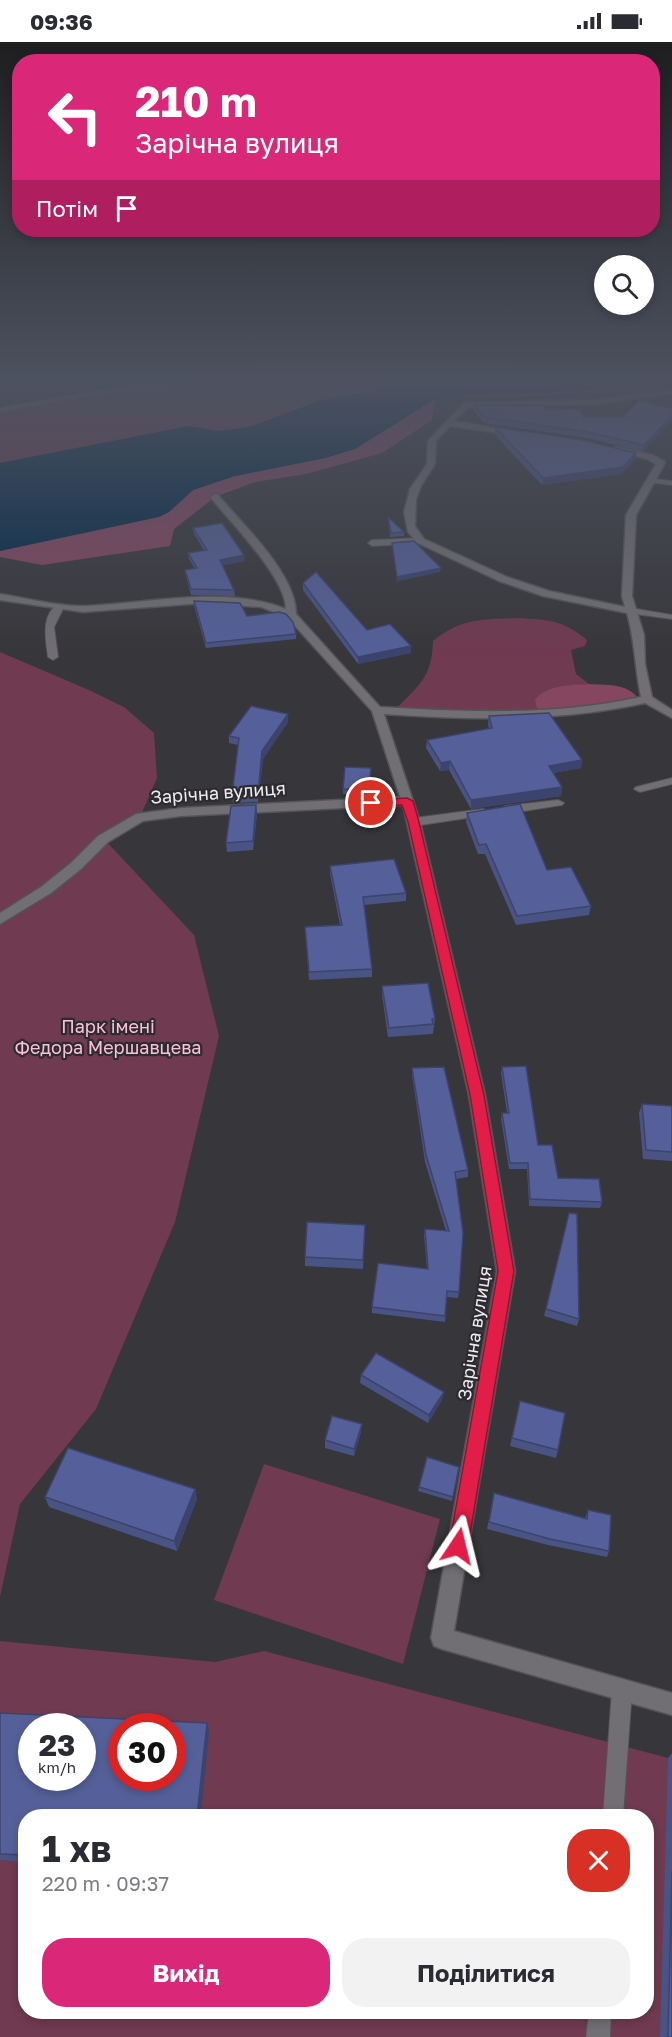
<!DOCTYPE html>
<html lang="uk">
<head>
<meta charset="utf-8">
<style>
	:root { --surface:#fff; --page:#f2f2f3; --text:#2b2b33; --muted:#7c7c81; --accent:#db2777 }
	body { margin:0; font-family:"Golos Text",sans-serif; background:var(--page); color:var(--text); height:100vh; display:flex; flex-direction:column; font-size:22px; white-space:nowrap }
	* { box-sizing:border-box; margin:0 }
	p { font-size:20px; color:var(--muted) }
	.icon { flex:none; width:33px; height:33px; fill:none; stroke:currentColor; stroke-width:2; stroke-linecap:round; stroke-linejoin:round }
	.map { position:relative; flex:1; overflow:hidden }
	.sheet { position:absolute; left:18px; top:1767px; width:636px; height:210px; display:flex; flex-direction:column; background:var(--surface); border-radius:24px; box-shadow:0 3px 9px #0003 }
	.sheet>* { flex:none }
	.top-card { position:absolute; left:12px; top:12px; width:648px; height:183px; border-radius:24px; box-shadow:0 3px 9px #0003; background:#db2777; color:#fff; overflow:hidden }
	.fabs { position:absolute; left:594px; top:213px; display:grid; gap:12px }
	.fabs a { display:grid; place-items:center; width:60px; height:60px; border-radius:50%; background:var(--surface); box-shadow:0 3px 9px #0003; font-size:30px }
	.speed { position:absolute; left:18px; top:1671px; display:flex; gap:12px; font-size:30px; font-weight:700; text-align:center }
	.speed>* { display:grid; place-content:center; width:78px; height:78px; border-radius:50%; background:var(--surface); box-shadow:0 3px 9px #0003; line-height:1 }
	.speed small { font-size:15px; font-weight:400 }
	.speed .limit { border:9px solid #d22; background:#fff; color:#111 }
	.pin { position:absolute; display:grid; place-items:center; width:51px; height:51px; color:#fff; margin:-26px; border:3px solid #fff; border-radius:50%; box-shadow:0 2px 6px #0007 }
	.me { position:absolute; width:66px; margin:-33px; rotate:10deg; stroke-linejoin:round; filter:drop-shadow(0 0 4px #0008) }
	.turn { display:flex; align-items:center; gap:21px; height:126px; padding:0 24px; font-size:27px }
	.turn .icon { width:78px; height:78px; stroke-width:2.5 }
	.turn b { display:block; font-size:42px; line-height:51px }
	.then { display:flex; align-items:center; height:57px; padding:0 24px; background:#0003; gap:12px; font-size:22px }
	.round { display:grid; place-items:center; flex:none; width:63px; height:63px; border-radius:24px; background:var(--page) }
	.overview { display:flex; align-items:center; justify-content:space-between; height:102px; padding:0 24px }
	h1 { font-size:36px; font-weight:700; line-height:45px }
	.cta { display:flex; gap:12px; margin-top:auto; padding:12px 24px }
	.cta a { flex:1; height:69px; border-radius:24px; background:var(--accent); color:#fff; font-size:24px; font-weight:700; line-height:69px; text-align:center }
	.cta a+a { background:var(--page); color:var(--text) }
	.status { display:flex; justify-content:space-between; align-items:center; height:42px; padding:0 30px; background:var(--surface); direction:ltr }
	.status svg { height:16px; fill:currentColor }
	.map>svg:first-child { display:block }
</style>
</head>
<body>
<div class="status"><b>09:36</b><svg viewBox="0 0 49 12"><path d="M0 12V9h3v3zM5 12V6h3v6zM10 12V3h3v9zM15 12V0h3v12zM26 1h20v11H26zM47 4h2v5h-2z"/></svg></div>
<div class="map">
<svg width="672" height="1995" viewBox="0 0 672 1995">
	<rect width="100%" height="100%" fill="#37363a"/>
	<!-- green -->
	<g fill="#703a50" fill-rule="evenodd">
		<polygon points="214,337 478,337 457,340 390,340 375,349 319,359 249,385 218,389 189,384 0,421 0,368 94,351"/>
		<polygon points="648,337 672,337 672,343 534,354 466,356 461,353 627,343"/>
		<path d="M519,576C550,578 563,578 587,598L585,604L571,608L576,632L589,642L566,644L549,672L394,669C418,643 432,637 433,599C461,576 484,577 519,576Z"/>
		<polygon points="0,610 89,648 124,665 154,691 157,736 140,775 104,797 194,893 219,994 175,1180 96,1367 20,1462 0,1555"/>
		<polygon points="264,1422 440,1477 403,1622 214,1558"/>
		<path d="M0,1599L215,1620L264,1609L672,1717V1995H0ZM32,1684H82V1736H32ZM122,1684H172V1736H122ZM26,1774H646V1970H26Z"/>
	</g>
	<!-- forest -->
	<g fill="#864660">
		<polygon points="435,357 432,378 382,411 306,432 255,440 215,455 174,487 170,504 42,523 0,515 0,509 169,470 193,448 235,434 325,416 355,407"/>
		<path d="M589,642C605,643 627,641 638,656L629,661L549,672L537,666L535,658C546,643 571,643 589,642Z"/>
	</g>
	<!-- water -->
	<path fill="#002848" d="M478,337H648C613,347 574,350 537,351C512,352 488,350 463,353L466,356L435,357L355,407L325,416L235,434L193,448L169,470L159,475L0,509V421L189,384L218,389L249,385L319,359L375,349L390,340H457Z"/>
	<g fill="none" stroke-linecap="round" stroke-linejoin="round">
		<!-- stream -->
		<polyline stroke="#002848" stroke-width="5" points="454,337 471,344"/>
		<!-- lane casing -->
		<g stroke="#545357" stroke-width="2">
			<g id="lane">
				<polygon points="194,337 217,337 94,353 0,370 0,366 94,349"/>
				<polygon points="647,436 672,439 672,443 647,440"/>
				<polygon points="421,496 424,497 424,501 372,504 368,501 372,498"/>
				<path d="M59,562L64,565L54,585L58,615L53,618L48,615C46,598 40,572 59,562Z"/>
				<polygon points="631,566 672,573 672,577 628,571 628,567"/>
				<polygon points="672,736 672,742 640,750 634,747 636,745"/>
				<polygon points="558,758 564,761 562,763 505,772 499,768 505,764"/>
				<polygon points="483,767 487,769 487,773 414,784 408,780 414,776"/>
				<polygon points="622,1638 629,1641 632,1648 623,1774 603,1774 612,1648 615,1641"/>
				<polygon points="589,1970 611,1970 610,1995 586,1995"/>
			</g>
		</g>
		<!-- street casing -->
		<g stroke="#545357" stroke-width="3">
			<path id="street" d="M672,347V351L596,362L469,365L454,379L517,390L513,393L450,384L436,399L435,422L421,444L416,457L415,484L424,497L507,535L549,549L625,565L622,554L626,473L656,422L647,417L612,408L616,405L653,413L664,419L665,421L636,473L632,554L644,593L645,622L652,655L672,668V676L645,661C558,680 472,678 384,672L420,780L485,1053L515,1229L454,1589L672,1651V1673L442,1607L434,1604L431,1596L497,1229L469,1053L403,763L181,774L143,779L108,800L81,827L51,851L0,882V871L41,845L71,821L98,794L136,772L181,766L400,755L372,669L287,575L261,565L204,561L83,570L0,558V552C26,556 60,565 86,564C151,561 224,543 286,567C286,536 232,482 212,457L210,455L215,452L218,453C244,484 296,532 296,572L380,665C468,670 554,674 641,655C635,627 635,599 627,571L543,554L499,539L418,501L408,490L404,470L410,447L427,422L428,399L464,361L596,358Z"/>
		</g>
		<!-- lane -->
		<use href="#lane" fill="#716f74" fill-rule="evenodd"/>
		<!-- street -->
		<use href="#street" fill="#716f74" fill-rule="evenodd"/>
	</g>
	<!-- wall -->
	<g fill="#495384">
		<polygon points="474,363 546,368 583,375 623,375 672,367 643,410 587,396 484,381 474,369"/>
		<polygon points="495,385 636,411 635,417 621,432 542,443 494,392"/>
		<polygon points="388,475 404,490 404,494 390,495"/>
		<polygon points="193,486 245,519 222,523 234,548 235,554 191,553 186,534 185,528 195,527 189,517 188,511 204,508 194,492"/>
		<polygon points="303,541 367,588 411,604 411,611 358,622 303,548"/>
		<polygon points="194,559 247,574 296,592 296,597 206,606 194,564"/>
		<polygon points="489,674 582,718 581,726 553,731 562,745 561,754 471,767 449,728 440,729 426,706 427,698 489,687 488,682"/>
		<polygon points="288,680 263,717 258,760 233,761 232,753 238,703 229,701 229,694"/>
		<polygon points="371,726 369,753 343,752 343,747"/>
		<polygon points="256,763 257,772 253,808 227,810 226,801"/>
		<polygon points="467,771 547,828 591,864 589,873 516,883 485,812 478,812 466,780"/>
		<polygon points="330,824 406,851 406,859 364,863 372,927 372,935 309,938 305,885 340,883 330,832"/>
		<polygon points="382,944 435,977 433,992 388,995 382,953"/>
		<polygon points="502,1025 538,1103 558,1136 602,1160 600,1166 529,1164 527,1127 509,1127 501,1077 502,1071 507,1071 501,1031"/>
		<polygon points="412,1026 468,1128 468,1135 456,1137 459,1250 458,1256 447,1255 445,1280 372,1271 372,1265 427,1227 424,1193 425,1187 446,1189 425,1120 412,1033"/>
		<polygon points="642,1062 672,1064 672,1119 643,1117 639,1071"/>
		<polygon points="569,1171 579,1277 577,1284 544,1274"/>
		<polygon points="365,1183 363,1227 305,1224 305,1215"/>
		<polygon points="361,1333 442,1358 428,1381 360,1341"/>
		<polygon points="520,1359 558,1408 556,1416 510,1404"/>
		<polygon points="361,1390 354,1414 325,1406 325,1398"/>
		<polygon points="459,1425 452,1459 418,1449 419,1445"/>
		<polygon points="195,1447 197,1457 177,1509 49,1465 45,1455"/>
		<polygon points="494,1451 585,1476 588,1468 609,1509 607,1515 548,1503 487,1487"/>
		<polygon points="0,1671 209,1690 26,1774 26,1820 0,1818"/>
		<polygon points="672,1711 672,1995 660,1995 668,1716"/>
	</g>
	<!-- shaded-wall -->
	<g fill="#3c436c">
		<polygon points="120,337 129,337 120,340"/>
		<polygon points="672,374 672,379 643,410 644,403"/>
		<polygon points="636,411 635,417 621,432 542,443 543,436"/>
		<polygon points="244,513 245,519 220,524 220,518"/>
		<polygon points="441,526 440,530 396,540 397,535"/>
		<polygon points="411,604 411,611 358,622 358,615"/>
		<polygon points="288,672 288,680 263,717 258,760 258,752 262,709"/>
		<polygon points="582,718 581,726 547,732 549,724"/>
		<polygon points="450,719 449,728 440,729 441,721"/>
		<polygon points="562,745 561,754 471,767 471,758"/>
		<polygon points="256,763 257,772 253,808 253,799"/>
		<polygon points="444,1350 442,1358 428,1381 429,1373"/>
		<polygon points="362,1382 361,1390 354,1414 354,1407"/>
		<polygon points="195,1447 197,1457 177,1509 174,1499"/>
		<polygon points="207,1681 209,1690 201,1774 197,1774"/>
	</g>
	<!-- building -->
	<g fill="#55609a" stroke="#3c436c" stroke-width="1.5" fill-rule="evenodd">
		<polygon points="640,358 672,367 672,374 644,403 588,390 485,375 474,363 544,363 546,368 580,367 583,375 623,375"/>
		<polygon points="495,385 582,398 636,411 623,425 543,436"/>
		<polygon points="388,475 404,490 391,491"/>
		<polygon points="222,481 244,513 220,518 234,548 191,547 185,528 197,526 188,511 207,508 193,486"/>
		<polygon points="414,499 441,526 397,535 392,501"/>
		<polygon points="316,530 367,588 390,582 411,604 358,615 303,541"/>
		<polygon points="194,559 240,561 247,574 279,570 286,572 293,580 296,592 206,601"/>
		<polygon points="251,664 288,672 262,709 258,752 232,753 239,696 229,694"/>
		<polygon points="549,671 582,718 549,724 562,745 471,758 450,719 441,721 427,698 492,686 489,674"/>
		<polygon points="345,725 371,726 369,748 343,747"/>
		<polygon points="520,762 547,828 571,825 591,864 517,874 486,802 479,803 467,771"/>
		<polygon points="256,763 253,799 226,801 231,764"/>
		<polygon points="394,817 406,851 363,855 372,927 309,930 305,885 342,883 330,824"/>
		<polygon points="428,941 435,977 432,977 433,982 389,986 382,944"/>
		<polygon points="526,1024 538,1103 552,1103 558,1136 599,1137 602,1160 530,1157 528,1121 510,1121 502,1071 509,1071 502,1025"/>
		<polygon points="444,1025 468,1128 455,1130 463,1191 459,1250 447,1249 445,1274 372,1265 378,1221 428,1227 425,1187 449,1189 426,1113 412,1026"/>
		<polygon points="642,1062 672,1064 672,1110 646,1108"/>
		<polygon points="569,1171 577,1172 579,1277 546,1267"/>
		<polygon points="307,1180 365,1183 363,1218 305,1215"/>
		<polygon points="376,1311 444,1350 429,1373 361,1333"/>
		<polygon points="520,1359 565,1371 558,1408 512,1396"/>
		<polygon points="332,1374 362,1382 354,1407 325,1398"/>
		<polygon points="68,1406 195,1447 174,1499 45,1455"/>
		<polygon points="427,1415 459,1425 453,1455 419,1445"/>
		<polygon points="494,1451 587,1477 588,1468 611,1473 609,1509 550,1497 489,1480"/>
		<path d="M0,1671L207,1681L197,1774H26V1813L0,1812ZM32,1684H82V1736H32ZM122,1684H172V1736H122Z"/>
		<polygon points="672,1829 672,1995 668,1995"/>
	</g>
	<!-- sky -->
	<linearGradient id="sky" x2="0" y2="1"><stop stop-color="#1e1e20"/><stop offset="0.55" stop-color="#4d5260"/><stop offset="1" stop-color="#4d5260" stop-opacity="0"/></linearGradient>
	<rect width="672" height="616" fill="url(#sky)"/>
	<!-- route -->
	<polygon fill="#e11d48" stroke="#92132f" stroke-width="1.5" points="407,756 413,759 419,780 484,1053 514,1229 468,1504 465,1511 458,1514 452,1511 449,1504 498,1229 470,1053 408,780 402,763 371,765 365,761 371,758"/>
	<g text-anchor="middle" dominant-baseline="central" stroke-width="4.5" stroke-linejoin="round" paint-order="stroke">
		<!-- street labels -->
		<g font-size="18" fill="#edecef" stroke="#2d2b30">
			<text transform="translate(218 750) rotate(-4)">Зарічна вулиця</text>
			<text transform="translate(474 1291) rotate(-81)">Зарічна вулиця</text>
		</g>
		<!-- park labels -->
		<g font-size="18" fill="#fdc1d6" stroke="#2d2b30">
			<text x="108" y="984">Парк імені<tspan x="108" dy="21">Федора Мершавцева</tspan></text>
		</g>
	</g>
</svg>
<div class="fabs">
<a><svg class="icon" aria-label="search" viewBox="0 0 24 24"><circle cx="10" cy="10" r="6"/><path d="M15 15l6 6"/></svg></a>
</div>
<div class="speed"><div>23<small>km/h</small></div><div class="limit">30</div></div>
<div class="pin" style="left:371px;top:761px;background:#d93025"><svg class="icon" aria-label="arrive" viewBox="0 0 24 24"><path d="M6 21V4h12l-3 4 3 4H6"/></svg></div>
<svg class="me" style="left:458px;top:1504px" viewBox="-20 -20 40 40"><path d="M0-17L14 15 0 8-14 15z" fill="#e11d48" stroke="#fff" stroke-width="4"/></svg>
<div class="top-card">
<div class="turn"><svg class="icon" aria-label="left" viewBox="0 0 24 24"><path d="M17 20v-9H6M10 6l-5 5 5 5"/></svg><div><b>210 m</b>Зарічна вулиця</div></div>
<div class="then">Потім<svg class="icon" aria-label="arrive" viewBox="0 0 24 24"><path d="M6 21V4h12l-3 4 3 4H6"/></svg></div>
</div>
<section class="sheet">
<div class="overview"><div><h1>1 хв</h1><p>220 m · 09:37</p></div><a class="round" style="background:#d93025;color:#fff"><svg class="icon" aria-label="close" viewBox="0 0 24 24"><path d="M6 6l12 12M18 6L6 18"/></svg></a></div>
<div class="cta"><a>Вихід</a><a>Поділитися</a></div>
</section>
</div>
</body>
</html>
